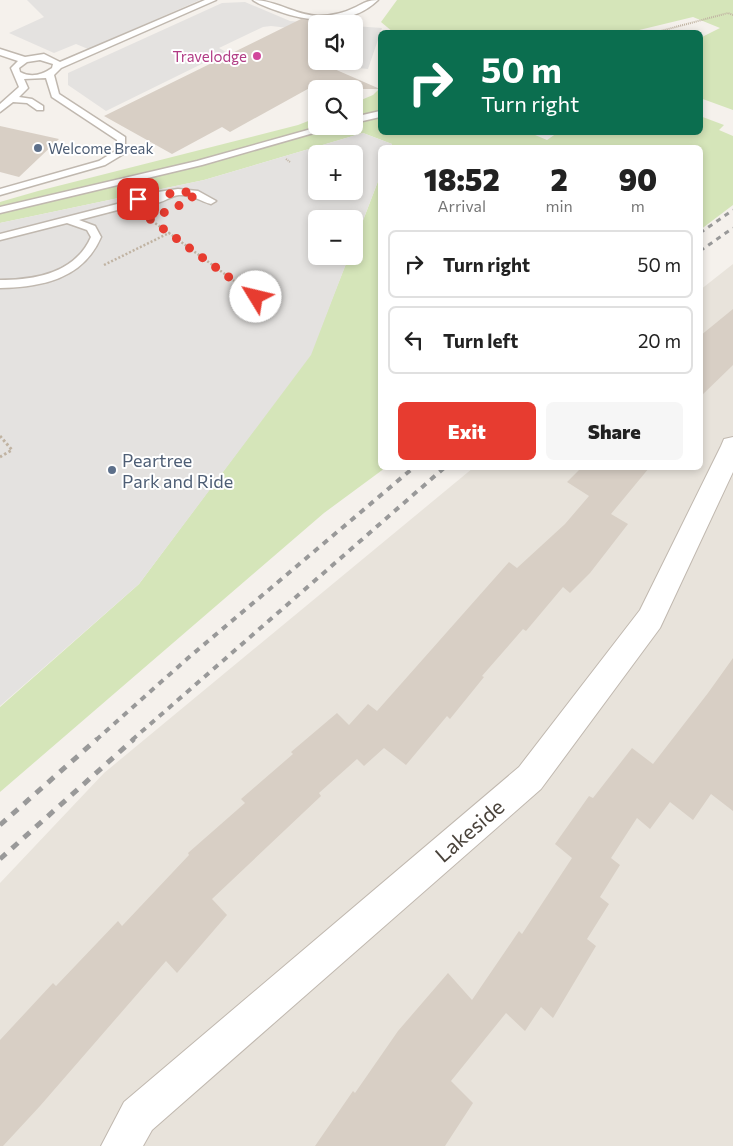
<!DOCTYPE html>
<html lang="en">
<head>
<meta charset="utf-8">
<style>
	:root { --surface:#fff; --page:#f6f6f6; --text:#222; --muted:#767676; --line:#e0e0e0; --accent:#e73c30 }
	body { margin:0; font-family:Commissioner,sans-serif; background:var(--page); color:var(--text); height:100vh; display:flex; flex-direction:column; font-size:19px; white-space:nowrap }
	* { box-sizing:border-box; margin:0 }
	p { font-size:16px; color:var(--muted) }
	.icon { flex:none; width:28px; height:28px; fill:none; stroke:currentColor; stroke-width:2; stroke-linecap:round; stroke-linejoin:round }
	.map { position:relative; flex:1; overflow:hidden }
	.panel { position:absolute; left:378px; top:145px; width:325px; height:325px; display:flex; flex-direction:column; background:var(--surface); border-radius:8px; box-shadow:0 2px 8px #0003 }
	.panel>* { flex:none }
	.hud { position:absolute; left:378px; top:30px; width:325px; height:105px; border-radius:8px; box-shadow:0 2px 8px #0003; background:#0b6e4f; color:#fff; overflow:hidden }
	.buttons { position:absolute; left:308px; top:15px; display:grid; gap:10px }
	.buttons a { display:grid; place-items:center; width:55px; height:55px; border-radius:8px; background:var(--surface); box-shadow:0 2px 8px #0003; font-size:25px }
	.pin { position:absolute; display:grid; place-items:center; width:42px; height:42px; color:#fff; margin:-21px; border-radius:10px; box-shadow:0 2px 8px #0006 }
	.me { position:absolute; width:55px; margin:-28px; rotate:306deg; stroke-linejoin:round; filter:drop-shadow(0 0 4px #0008) }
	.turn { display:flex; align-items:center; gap:18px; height:105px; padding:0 20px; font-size:22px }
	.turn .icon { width:65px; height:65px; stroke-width:2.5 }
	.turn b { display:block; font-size:35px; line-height:42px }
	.eta { display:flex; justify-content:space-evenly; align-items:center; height:85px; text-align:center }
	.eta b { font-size:30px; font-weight:800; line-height:35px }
	.action { display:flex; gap:10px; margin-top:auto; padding:10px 20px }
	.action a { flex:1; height:58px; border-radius:8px; background:var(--accent); color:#fff; font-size:20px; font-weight:800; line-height:58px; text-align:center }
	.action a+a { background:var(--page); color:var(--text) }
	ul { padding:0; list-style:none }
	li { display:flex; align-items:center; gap:15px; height:68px; margin:0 10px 8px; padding:0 10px; border:2px solid var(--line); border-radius:8px }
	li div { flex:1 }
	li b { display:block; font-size:19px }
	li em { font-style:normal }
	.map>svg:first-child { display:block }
</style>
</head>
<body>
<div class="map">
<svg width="733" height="1146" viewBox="0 0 733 1146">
	<rect width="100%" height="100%" fill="#f5f1ec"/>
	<!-- residential -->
	<polygon fill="#e8e3db" points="733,264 733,1146 0,1146 0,883 104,773 473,468 700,468 700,290"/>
	<!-- green -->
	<g fill="#d5e5b9">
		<polygon points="397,0 733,0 733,110 700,98 700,38 720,28 693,17 631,32 393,32 381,22"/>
		<polygon points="380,88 380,132 528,132 547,140 557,133 700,132 700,116 724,125 719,130 733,136 733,205 700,230 700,148 391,148 392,144 363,133 204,180 0,223 0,202 38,191 298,125 316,118 316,126 354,126 354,103 373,95"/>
		<polygon points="380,176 380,468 385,468 324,513 0,792 0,707 139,584 310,355 349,256 354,256 354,244"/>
	</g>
	<!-- parking -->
	<g fill="#e4e2e0" fill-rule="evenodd">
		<polygon points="27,0 200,0 88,49 76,44 54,53 9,33 44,17"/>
		<polygon points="245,2 290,21 327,24 316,24 316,37 313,36 315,31 271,26 263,27 219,48 226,52 106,111 68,85 68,73 222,3"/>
		<polygon points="354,26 382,28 368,69 326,65 328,61 354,61"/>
		<path d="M363,133L392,144L391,147L380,148V176L354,244V219H316V256H349L311,355L139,584L0,706V223L204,180ZM316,154H354V191H316Z"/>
	</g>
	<!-- building -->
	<g fill="#d8cfc5">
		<polygon points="301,19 316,21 316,61 380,89 322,89 315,85 230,132 222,127 172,154 104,116"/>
		<polygon points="0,126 59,139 19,177 0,172"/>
		<polygon points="733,309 733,365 700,397 700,336"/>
		<polygon points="581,468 649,468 611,514 628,524 590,573 570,593 563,587 526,631 523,629 482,676 484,677 450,719 447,716 406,765 384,748 364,766 357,759 319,793 321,796 212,899 227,915 177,973 166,961 40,1106 3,1146 0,1146 0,1040 53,983 56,986 118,921 122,926 189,855 188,853 245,803 241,799 293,754 291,752 337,713 349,725 368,704 377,711 509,562 517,568 565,524 589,496 567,482"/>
		<polygon points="733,658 733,811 711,794 693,820 670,802 650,829 637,818 611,858 620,865 600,897 609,904 587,939 596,946 553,1018 541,1007 525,1031 506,1013 451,1081 473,1103 445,1146 315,1146 353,1091 355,1093 398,1031 448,973 472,1000 519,931 522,934 572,858 555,844 589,796 593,798 632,748 653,764 708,693"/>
	</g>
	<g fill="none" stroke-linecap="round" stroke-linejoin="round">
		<!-- service casing -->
		<g stroke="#c0b8af" stroke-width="3">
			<g id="service">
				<path d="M205,0H216L61,68L54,75L59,94L125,137V153L105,165L0,195V189L99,161L117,150V140L52,97L46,78L24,79L28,88L19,97L32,99L43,106V110H37L27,103L13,102L0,112V104L19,87L11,68L18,61L0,55V49L25,57L44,54L60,62ZM40,60L53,64L52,68C42,75 31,78 20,72L19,68L27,62Z"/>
				<path d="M253,0C275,0 295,15 318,16C331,16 344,13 356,7C364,3 368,0 378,0C351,26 311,23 278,11C270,8 260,5 253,0Z"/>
				<polygon points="380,111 380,117 354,123 354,117"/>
				<polygon points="322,126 338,126 202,165 0,213 0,207 197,161"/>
				<path d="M178,189L198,191L216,201L211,204C200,201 192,194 179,195C169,196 161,205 151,203V199L133,206L79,220L95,226L101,237C83,279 42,287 0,288V280C36,280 75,273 91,237L87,230L67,223L0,240V234L125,202L145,194Z"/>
			</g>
		</g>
		<!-- minor casing -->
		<g stroke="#c0b8af" stroke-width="2">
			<polygon id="minor" points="733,437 733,472 660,628 541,789 152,1130 143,1146 101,1146 124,1102 519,767 640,610 721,446 724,439"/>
		</g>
		<!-- path-far2 -->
		<g stroke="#c0b3a2" stroke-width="2" stroke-dasharray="1 1" stroke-linecap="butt">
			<polyline points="657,32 728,13 733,15"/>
			<polyline points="286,159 290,162"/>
		</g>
		<!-- path-far1 -->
		<g stroke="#c0b3a2" stroke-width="2.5" stroke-dasharray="2 2" stroke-linecap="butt">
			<polyline points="152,221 169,233"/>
			<polyline points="104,265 169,233 256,297"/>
		</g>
		<!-- path -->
		<polyline stroke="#c0b3a2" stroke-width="3" stroke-dasharray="2.5 2.5" stroke-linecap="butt" points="0,436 12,450 0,457"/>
		<!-- service -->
		<use href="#service" fill="#fff" fill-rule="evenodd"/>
		<!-- minor -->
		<use href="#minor" fill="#fff" fill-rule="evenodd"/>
		<!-- rail-far2 -->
		<g stroke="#999" stroke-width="3" stroke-dasharray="5 5" stroke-linecap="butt">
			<polyline points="700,233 733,210"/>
			<polyline points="700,251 733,228"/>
		</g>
		<!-- rail-far1 -->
		<g stroke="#999" stroke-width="4" stroke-dasharray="6 6" stroke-linecap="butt">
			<polyline points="96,740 188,658 413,468"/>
			<polyline points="132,740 444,468"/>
		</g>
		<!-- rail -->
		<g stroke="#999" stroke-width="5" stroke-dasharray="8 8" stroke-linecap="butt">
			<polyline points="0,825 97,739"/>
			<polyline points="0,859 134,739"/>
		</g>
	</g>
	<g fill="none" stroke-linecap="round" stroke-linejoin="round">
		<!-- route -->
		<polyline stroke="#e73c30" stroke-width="9" stroke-dasharray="0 16.2" points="138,199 180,192 196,192 189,201 150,219 256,297"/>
	</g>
	<!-- markers -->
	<circle fill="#d1479c" stroke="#fff" stroke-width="2" cx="257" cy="56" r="5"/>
	<g fill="#5c6f8a" stroke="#fff" stroke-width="2">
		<circle cx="38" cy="148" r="5"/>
		<circle cx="112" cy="470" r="5"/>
	</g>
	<g text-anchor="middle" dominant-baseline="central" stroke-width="4" stroke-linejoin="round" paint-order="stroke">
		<!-- far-hotel labels -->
		<g font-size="15" fill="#b23c85" stroke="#fff" text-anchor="end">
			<text x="247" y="56">Travelodge</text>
		</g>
		<!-- far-service labels -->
		<g font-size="15" fill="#4e5e75" stroke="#fff" text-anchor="start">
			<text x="48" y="148">Welcome Break</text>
		</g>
		<!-- service labels -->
		<g font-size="18" fill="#4e5e75" stroke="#fff" text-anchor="start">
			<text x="122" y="460">Peartree<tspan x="122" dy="21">Park and Ride</tspan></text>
		</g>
		<!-- near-street labels -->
		<g font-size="21" fill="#49423a" stroke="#fff">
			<text transform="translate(469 830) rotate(-41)">Lakeside</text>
		</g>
	</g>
</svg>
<div class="buttons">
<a><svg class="icon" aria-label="sound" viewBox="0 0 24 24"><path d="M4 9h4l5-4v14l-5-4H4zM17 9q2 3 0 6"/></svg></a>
<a><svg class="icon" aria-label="search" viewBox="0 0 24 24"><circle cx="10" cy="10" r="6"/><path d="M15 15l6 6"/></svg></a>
<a>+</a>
<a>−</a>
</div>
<div class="pin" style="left:138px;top:199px;background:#d93025"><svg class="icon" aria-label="arrive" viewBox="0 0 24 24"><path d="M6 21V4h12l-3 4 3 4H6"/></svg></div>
<svg class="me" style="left:256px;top:297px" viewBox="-20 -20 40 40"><circle r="19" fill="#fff"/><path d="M0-13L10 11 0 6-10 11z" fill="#e73c30"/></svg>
<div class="hud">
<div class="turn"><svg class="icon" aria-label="right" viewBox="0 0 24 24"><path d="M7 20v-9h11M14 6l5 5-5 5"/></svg><div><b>50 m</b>Turn right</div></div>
</div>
<section class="panel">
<div class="eta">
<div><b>18:52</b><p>Arrival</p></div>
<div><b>2</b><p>min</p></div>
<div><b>90</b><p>m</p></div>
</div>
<ul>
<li><svg class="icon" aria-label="right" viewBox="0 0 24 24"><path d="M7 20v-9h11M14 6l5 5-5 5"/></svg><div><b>Turn right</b></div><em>50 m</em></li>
<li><svg class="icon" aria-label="left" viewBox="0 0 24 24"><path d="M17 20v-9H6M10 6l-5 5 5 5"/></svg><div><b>Turn left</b></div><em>20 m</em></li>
</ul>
<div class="action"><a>Exit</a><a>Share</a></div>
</section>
</div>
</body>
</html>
